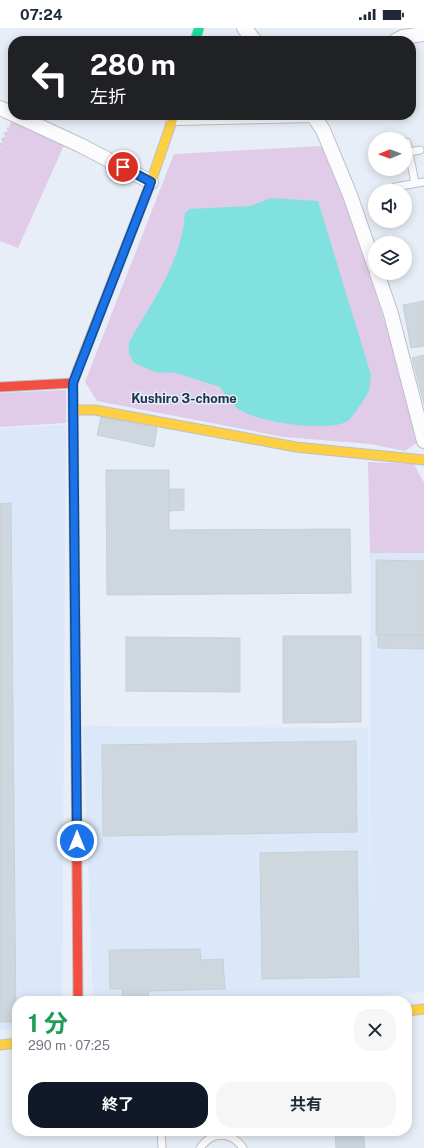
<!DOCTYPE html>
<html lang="ja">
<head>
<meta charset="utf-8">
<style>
	:root { --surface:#fff; --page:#f6f6f7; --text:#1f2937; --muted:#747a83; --accent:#111827 }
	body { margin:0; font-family:"Public Sans","Noto Sans JP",sans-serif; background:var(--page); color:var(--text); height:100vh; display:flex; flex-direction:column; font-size:15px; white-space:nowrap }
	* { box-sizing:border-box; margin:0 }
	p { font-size:13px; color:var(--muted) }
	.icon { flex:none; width:22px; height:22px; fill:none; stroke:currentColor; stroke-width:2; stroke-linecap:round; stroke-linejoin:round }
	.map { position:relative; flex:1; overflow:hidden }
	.drawer { position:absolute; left:12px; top:968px; width:400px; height:140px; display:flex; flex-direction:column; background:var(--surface); border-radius:16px; box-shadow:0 2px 10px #0003 }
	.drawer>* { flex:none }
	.hud { position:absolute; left:8px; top:8px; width:408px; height:84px; border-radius:16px; box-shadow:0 2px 10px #0003; background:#202124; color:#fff; overflow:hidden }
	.needle { width:26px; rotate:269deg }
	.controls { position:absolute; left:368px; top:104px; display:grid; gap:8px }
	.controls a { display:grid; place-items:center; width:44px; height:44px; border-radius:50%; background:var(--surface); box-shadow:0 2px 10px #0003; font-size:20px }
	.pin { position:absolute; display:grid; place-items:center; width:34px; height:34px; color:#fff; margin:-17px; border:2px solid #fff; border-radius:50%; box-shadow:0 1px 4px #0007 }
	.me { position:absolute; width:44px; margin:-22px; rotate:0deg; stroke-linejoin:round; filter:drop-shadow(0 0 3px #0008) }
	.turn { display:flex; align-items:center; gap:14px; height:84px; padding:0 16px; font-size:18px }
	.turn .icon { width:52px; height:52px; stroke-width:2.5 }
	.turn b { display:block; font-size:28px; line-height:34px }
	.round { display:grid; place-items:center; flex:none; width:42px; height:42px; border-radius:16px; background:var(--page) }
	.summary { display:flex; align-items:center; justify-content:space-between; height:68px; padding:0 16px }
	h1 { font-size:24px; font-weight:700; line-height:30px; color:#1e9e55 }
	.action { display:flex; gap:8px; margin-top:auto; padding:8px 16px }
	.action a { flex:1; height:46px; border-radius:16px; background:var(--accent); color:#fff; font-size:16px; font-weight:700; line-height:46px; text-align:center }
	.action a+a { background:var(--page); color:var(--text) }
	.status { display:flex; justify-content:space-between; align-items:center; height:28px; padding:0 20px; background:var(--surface); direction:ltr }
	.status svg { height:11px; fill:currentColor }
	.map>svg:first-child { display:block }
</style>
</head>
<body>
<div class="status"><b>07:24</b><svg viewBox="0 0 49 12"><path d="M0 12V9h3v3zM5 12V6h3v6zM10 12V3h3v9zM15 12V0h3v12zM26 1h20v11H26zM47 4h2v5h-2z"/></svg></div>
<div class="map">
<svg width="424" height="1120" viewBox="0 0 424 1120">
	<rect width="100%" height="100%" fill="#e8eef7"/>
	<!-- built -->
	<g fill="#dbe8fa">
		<polygon points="66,397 62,973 17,973 17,1000 0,1002 0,400"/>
		<polygon points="370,525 424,525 424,964 305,973 93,973 83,698 368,700 370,893"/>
	</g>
	<!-- green -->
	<g fill="#e0cbe8">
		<polygon points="12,92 65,115 18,220 0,213 0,120"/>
		<polygon points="322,118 345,169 422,411 405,423 370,416 284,409 97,373 85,354 174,126"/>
		<polygon points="66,362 66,395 0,399 0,365"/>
		<polygon points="368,434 414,436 424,455 424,525 370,525"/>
	</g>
	<!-- water -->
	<path fill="#80e1df" d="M271,170L318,173L371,347C370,352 370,358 369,362C367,368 352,390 348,393C329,405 258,394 240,382C231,376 226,369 220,359L176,345L155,344L134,335L129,326V314C152,274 182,233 185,185L190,181L250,178Z"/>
	<!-- building -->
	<g fill="#ced7de" stroke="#c6d0d7">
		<polygon points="424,273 424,318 411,320 403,277"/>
		<polygon points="424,327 424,376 412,330"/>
		<polygon points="101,389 157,400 154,419 97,407"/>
		<polygon points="106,442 169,442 169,502 350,501 351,565 107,567"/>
		<polygon points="169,461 184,461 184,482 169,483"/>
		<polygon points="11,475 16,994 0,994 0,476"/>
		<polygon points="376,532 424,533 424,607 376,607"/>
		<polygon points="378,607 424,607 424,621 378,620"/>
		<polygon points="283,608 361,608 361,694 283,695"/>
		<polygon points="126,609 240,610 240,664 126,663"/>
		<polygon points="356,713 357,804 103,808 102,717"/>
		<polygon points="357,823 359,949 262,951 260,825"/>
		<polygon points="200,921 201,932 223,931 225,961 148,963 149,973 123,973 122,961 110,961 109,922"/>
		<polygon points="335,1103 363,1103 365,1120 336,1120"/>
	</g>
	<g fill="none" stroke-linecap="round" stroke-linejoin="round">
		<!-- lane casing -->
		<g stroke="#bac0c9" stroke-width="9">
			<g id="lane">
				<polyline points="407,114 415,155"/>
				<polyline points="409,124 420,122"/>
				<polyline points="395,159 424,154"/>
				<polyline points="161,1103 162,1120"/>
				<path d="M200,1120C212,1103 231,1103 243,1120"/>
			</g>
		</g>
		<!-- street casing -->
		<g stroke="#bac0c9" stroke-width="16">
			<g id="street">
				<polyline points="244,0 255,13"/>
				<polyline points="395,13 403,9 424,6"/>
				<polyline points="0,80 13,86"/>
				<polyline points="15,87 80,117 151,154"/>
				<polyline points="313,87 323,102 350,167 375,239"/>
				<polyline points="173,90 313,87"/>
				<polyline points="377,245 391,286 424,413"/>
			</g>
		</g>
		<!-- fast casing -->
		<g stroke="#bac0c9" stroke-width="11">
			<g id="fast">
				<polyline points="195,13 199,0"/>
				<polyline points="76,730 73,355 78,341"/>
			</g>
		</g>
		<!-- slow casing -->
		<g stroke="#bac0c9" stroke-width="11">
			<g id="slow">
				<polyline points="78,341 151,154 174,87"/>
				<polyline points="74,382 95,382 296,419 424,432"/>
				<polyline points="407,983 424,981"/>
				<polyline points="0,1017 17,1015"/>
			</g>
		</g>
		<!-- jam casing -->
		<g stroke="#bac0c9" stroke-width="11">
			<g id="jam">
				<polyline points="0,359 73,355"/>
				<polyline points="76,730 78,973"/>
			</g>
		</g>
		<!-- path -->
		<polyline stroke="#cbced1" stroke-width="2.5" stroke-dasharray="3 3" stroke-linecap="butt" points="0,118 8,100"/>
		<!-- lane -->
		<use href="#lane" stroke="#fcfcfe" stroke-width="7"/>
		<!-- street -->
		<use href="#street" stroke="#fcfcfe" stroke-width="14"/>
		<!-- fast -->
		<use href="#fast" stroke="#16e098" stroke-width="9"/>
		<!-- slow -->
		<use href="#slow" stroke="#ffcf43" stroke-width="9"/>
		<!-- jam -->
		<use href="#jam" stroke="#f24e42" stroke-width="9"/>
	</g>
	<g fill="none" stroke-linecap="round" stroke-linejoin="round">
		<!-- route casing -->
		<g stroke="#114b97" stroke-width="10">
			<polyline id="route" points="77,813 73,355 151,154 123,139"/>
		</g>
		<!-- route -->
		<use href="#route" stroke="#1a73e8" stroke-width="7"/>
	</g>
	<g text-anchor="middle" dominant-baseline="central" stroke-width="3" stroke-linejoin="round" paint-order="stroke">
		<!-- neighbourhood labels -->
		<g font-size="13" font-weight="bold" fill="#233045" stroke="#e2edfd">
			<text x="184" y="370">Kushiro 3-chome</text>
		</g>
	</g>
</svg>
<div class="controls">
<a><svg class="needle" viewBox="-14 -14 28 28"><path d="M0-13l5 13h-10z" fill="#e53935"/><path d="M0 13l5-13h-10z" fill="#747a83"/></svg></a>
<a><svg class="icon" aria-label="sound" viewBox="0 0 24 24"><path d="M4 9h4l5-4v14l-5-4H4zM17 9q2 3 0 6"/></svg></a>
<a><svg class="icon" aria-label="layers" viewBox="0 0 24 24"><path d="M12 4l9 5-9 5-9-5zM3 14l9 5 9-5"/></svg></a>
</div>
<div class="pin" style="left:123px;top:139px;background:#d93025"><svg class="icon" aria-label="arrive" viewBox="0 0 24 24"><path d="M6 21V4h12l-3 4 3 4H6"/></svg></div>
<svg class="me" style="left:77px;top:813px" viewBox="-20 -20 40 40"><circle r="17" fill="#1a73e8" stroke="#fff" stroke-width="3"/><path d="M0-11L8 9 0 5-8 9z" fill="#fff"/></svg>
<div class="hud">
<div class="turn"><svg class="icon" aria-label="left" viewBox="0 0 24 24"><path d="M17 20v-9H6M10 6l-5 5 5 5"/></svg><div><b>280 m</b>左折</div></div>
</div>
<section class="drawer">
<div class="summary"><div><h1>1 分</h1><p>290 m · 07:25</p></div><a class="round"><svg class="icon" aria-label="close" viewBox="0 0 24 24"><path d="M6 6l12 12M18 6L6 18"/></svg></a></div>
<div class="action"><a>終了</a><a>共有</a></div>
</section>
</div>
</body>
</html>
